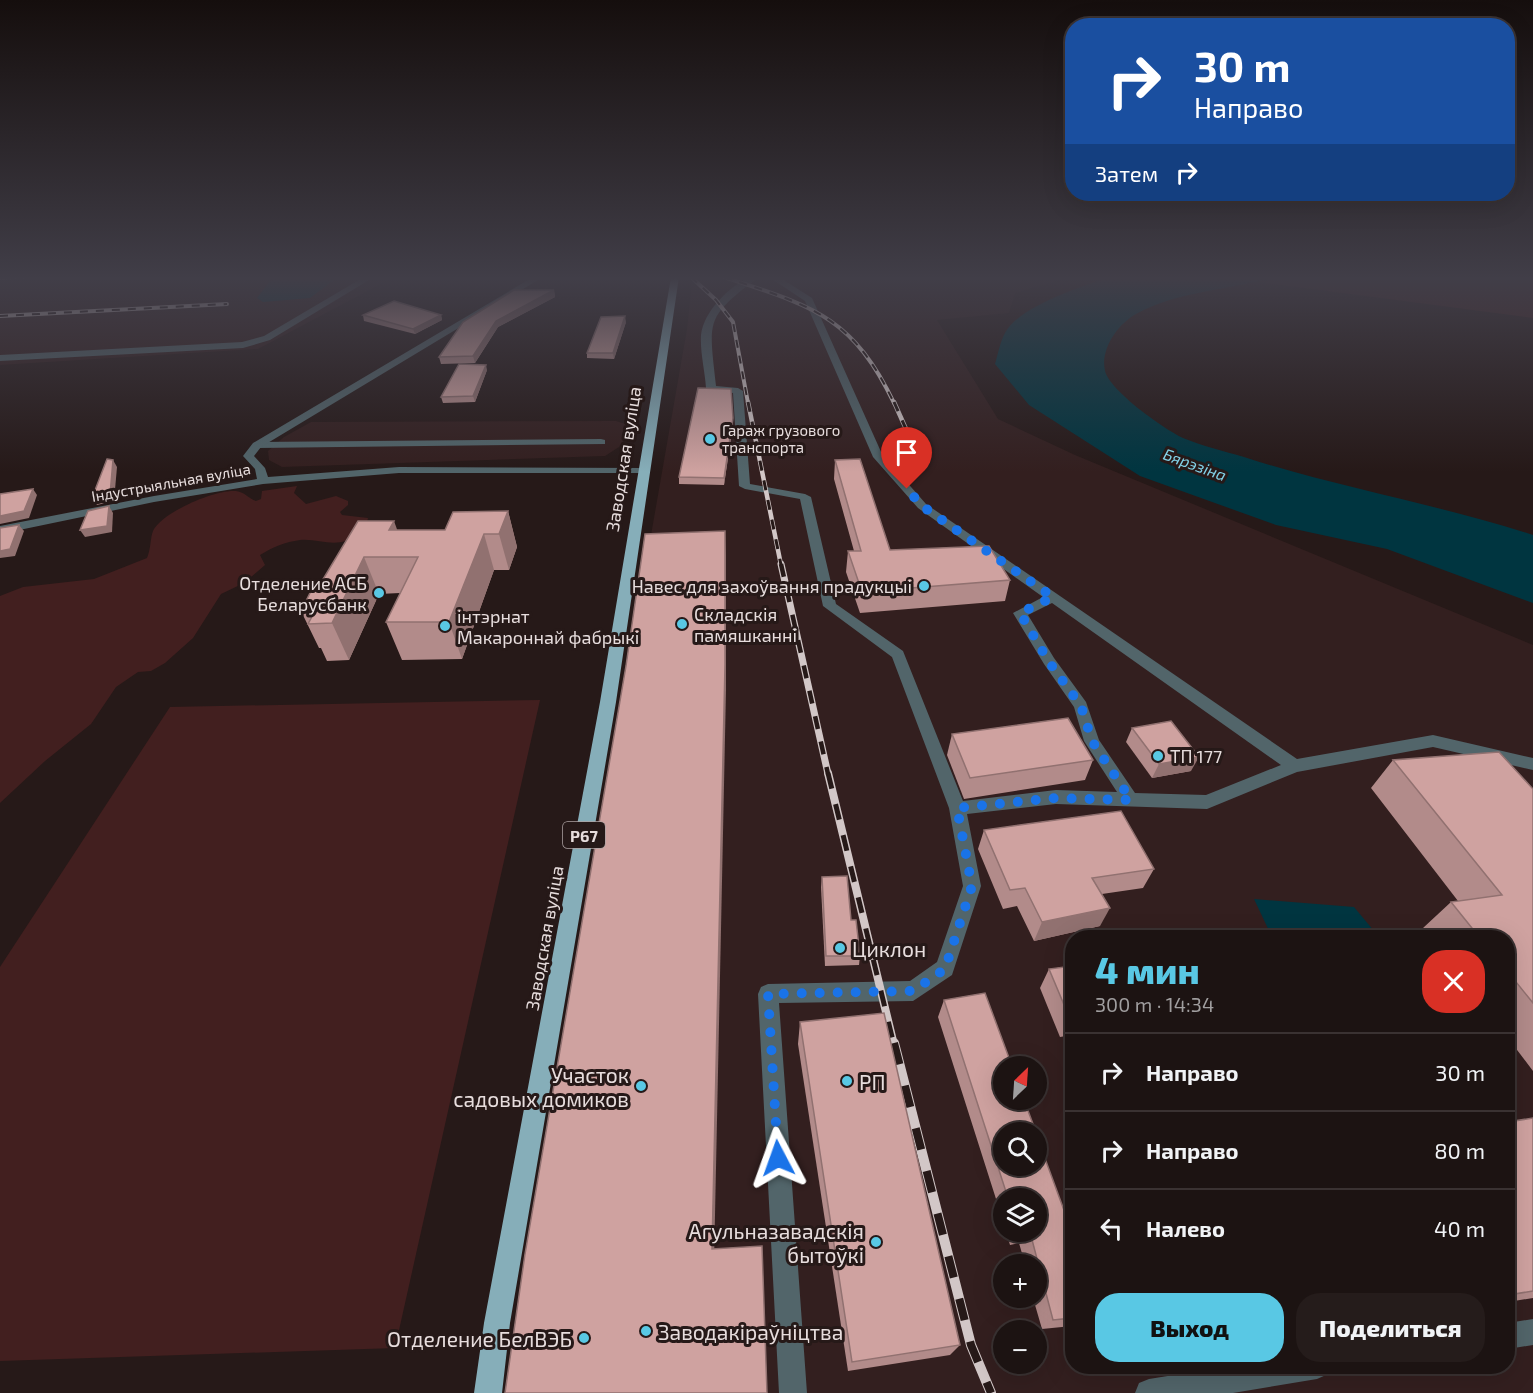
<!DOCTYPE html>
<html lang="ru">
<head>
<meta charset="utf-8">
<style>
	:root { --surface:#1c1312; --page:#251c1b; --text:#f1f3f6; --muted:#a09e9f; --line:#3a3232; --accent:#59c8e4 }
	body { margin:0; font-family:"Exo 2",sans-serif; background:var(--page); color:var(--text); height:100vh; display:flex; flex-direction:column; font-size:22px; white-space:nowrap }
	* { box-sizing:border-box; margin:0 }
	p { font-size:20px; color:var(--muted) }
	.icon { flex:none; width:33px; height:33px; fill:none; stroke:currentColor; stroke-width:2; stroke-linecap:round; stroke-linejoin:round }
	.map { position:relative; flex:1; overflow:hidden }
	.panel { position:absolute; left:1065px; top:930px; width:450px; height:444px; display:flex; flex-direction:column; background:var(--surface); border-radius:24px; box-shadow:0 6px 24px #0002,0 0 0 2px var(--line) }
	.panel>* { flex:none }
	.top-card { position:absolute; left:1065px; top:18px; width:450px; height:183px; border-radius:24px; box-shadow:0 6px 24px #0002,0 0 0 2px var(--line); background:#1a4fa0; color:#fff; overflow:hidden }
	.needle { width:39px; rotate:25deg }
	.fabs { position:absolute; left:993px; top:1056px; display:grid; gap:12px }
	.fabs a { display:grid; place-items:center; width:54px; height:54px; border-radius:50%; background:var(--surface); box-shadow:0 6px 24px #0002,0 0 0 2px var(--line); font-size:30px }
	.pin { position:absolute; display:grid; place-items:center; width:51px; height:51px; color:#fff; margin:-62px -26px; border-radius:50% 50% 50% 0; rotate:-45deg; box-shadow:0 0 6px #0007 }
	.pin .icon { rotate:45deg }
	.me { position:absolute; width:66px; margin:-33px; rotate:356deg; stroke-linejoin:round; filter:drop-shadow(0 0 4px #0008) }
	.turn { display:flex; align-items:center; gap:21px; height:126px; padding:0 30px; font-size:27px }
	.turn .icon { width:78px; height:78px; stroke-width:2.5 }
	.turn b { display:block; font-size:42px; line-height:51px }
	.then { display:flex; align-items:center; height:57px; padding:0 30px; background:#0003; gap:12px; font-size:22px }
	.round { display:grid; place-items:center; flex:none; width:63px; height:63px; border-radius:24px; background:var(--page) }
	.head { display:flex; align-items:center; justify-content:space-between; height:102px; padding:0 30px }
	h1 { font-size:36px; font-weight:800; line-height:45px; color:var(--accent) }
	.cta { display:flex; gap:12px; margin-top:auto; padding:12px 30px }
	.cta a { flex:1; height:69px; border-radius:24px; background:var(--accent); color:#111; font-size:24px; font-weight:800; line-height:69px; text-align:center }
	.cta a+a { background:var(--page); color:var(--text) }
	ul { padding:0; list-style:none }
	li { display:flex; align-items:center; gap:18px; height:78px; padding:0 30px; border-top:2px solid var(--line) }
	li div { flex:1 }
	li b { display:block; font-size:22px }
	li em { font-style:normal }
	.map>svg:first-child { display:block }
</style>
</head>
<body>
<div class="map">
<svg width="1533" height="1393" viewBox="0 0 1533 1393">
	<rect width="100%" height="100%" fill="#261918"/>
	<!-- built -->
	<g fill="#331f1f" fill-rule="evenodd">
		<polygon points="0,277 394,277 258,349 0,365"/>
		<path d="M701,277H1069L1015,293L1009,313L937,320L998,419L1075,455L1533,645V1393H520L647,558L687,329L692,281ZM1072,938H1508V1366H1072ZM1004,1066H1036V1100H1004ZM1004,1132H1036V1166H1004ZM1004,1198H1036V1232H1004ZM1004,1264H1036V1298H1004ZM1004,1330H1036V1364H1004Z"/>
		<polygon points="616,421 626,424 626,437 619,447 605,456 282,467 269,460 268,451 284,437 311,422"/>
	</g>
	<!-- green -->
	<g fill="#421f1f">
		<polygon points="1281,277 1510,277 1533,280 1533,318 1259,282"/>
		<path d="M297,486L294,493L306,504L336,496L348,501V505L340,512L342,515L368,518C367,525 362,528 357,533C339,551 321,538 300,540C285,542 273,547 260,555L265,565L244,583L221,594L193,638L165,663L151,671L138,672L116,687L91,724L45,761L0,803V596L23,587L94,579L147,558C151,549 150,539 153,531C162,512 216,489 236,491C245,492 249,499 256,501L261,499L262,491Z"/>
		<polygon points="540,700 395,1348 0,1361 0,967 170,707"/>
	</g>
	<!-- water -->
	<g fill="#003540">
		<polygon points="273,277 338,277 310,298 263,302 257,298"/>
		<path d="M1111,277H1276C1231,290 1178,291 1136,314C1118,324 1100,349 1105,371C1110,391 1164,429 1183,438C1202,446 1224,451 1244,457C1339,488 1438,504 1533,535V603L1387,549L1276,525L1140,476L1029,405L995,364C998,354 1000,342 1005,333C1018,307 1084,285 1111,277Z"/>
		<polygon points="1254,899 1354,907 1379,937 1272,937"/>
	</g>
	<g fill="none" stroke-linecap="round" stroke-linejoin="round">
		<!-- lane -->
		<g fill="#52656a" fill-rule="evenodd">
			<polygon points="364,277 374,277 270,340 243,348 0,361 0,355 242,342 264,336"/>
			<path d="M749,277H759C704,318 709,320 716,386L738,388L743,391L750,484L805,494L811,497L836,604L903,651L963,801L1056,790L1117,792L1084,741L1074,707L1044,664L1013,613L1043,597L918,508L873,457L805,301L769,277H779L812,298L882,454L926,504L1297,759L1433,735L1533,758V770L1433,747L1297,772L1207,809L1056,804L967,814L981,886L952,975L913,1001L779,1003L807,1393H779L758,994L761,987L768,984L910,981L937,962L963,886L949,808L892,657L823,606L800,499L745,489L739,486L733,393L711,391L706,388C705,371 700,353 701,335C704,311 728,288 749,277ZM1052,603L1281,765L1206,795L1135,793L1099,740L1086,702L1054,658L1028,615Z"/>
			<polygon points="601,439 605,440 605,444 257,448 252,445 257,442"/>
			<polygon points="1533,1319 1533,1345 1508,1349 1508,1323"/>
			<polygon points="1230,1366 1330,1366 1326,1375 1317,1379 1233,1393 1135,1393 1139,1383 1149,1379"/>
		</g>
		<!-- street -->
		<polygon fill="#52656a" fill-rule="evenodd" points="533,277 543,277 261,447 254,456 265,468 268,477 399,467 643,468 649,471 647,473 399,473 263,484 154,502 0,534 0,526 154,496 257,479 255,469 243,456 253,443"/>
		<!-- primary -->
		<polygon fill="#86aeb9" fill-rule="evenodd" points="671,277 679,277 616,702 510,1323 502,1393 474,1393 484,1323 600,702"/>
		<!-- rail-far4 casing -->
		<g stroke="#d2c7c7" stroke-width="4">
			<g id="rail-far4">
				<polyline points="691,277 716,300 733,322 748,403"/>
				<path d="M724,277C811,306 852,315 894,403"/>
				<polyline points="0,278 23,277"/>
				<polyline points="0,316 227,304"/>
			</g>
		</g>
		<!-- rail-far3 casing -->
		<g stroke="#d2c7c7" stroke-width="4.5">
			<g id="rail-far3">
				<polyline points="748,402 781,565"/>
				<polyline points="894,402 906,429"/>
			</g>
		</g>
		<!-- rail-far2 casing -->
		<g stroke="#d2c7c7" stroke-width="7">
			<polyline id="rail-far2" points="781,564 828,774"/>
		</g>
		<!-- rail-far1 casing -->
		<g stroke="#d2c7c7" stroke-width="8">
			<polyline id="rail-far1" points="828,773 894,1045"/>
		</g>
		<!-- rail casing -->
		<g stroke="#d2c7c7" stroke-width="10">
			<polyline id="rail" points="894,1043 971,1345 991,1393"/>
		</g>
		<!-- rail-far4 -->
		<use href="#rail-far4" stroke="#261918" stroke-width="2" stroke-dasharray="8" stroke-linecap="butt"/>
		<!-- rail-far3 -->
		<use href="#rail-far3" stroke="#261918" stroke-width="3" stroke-dasharray="10" stroke-linecap="butt"/>
		<!-- rail-far2 -->
		<use href="#rail-far2" stroke="#261918" stroke-width="4.5" stroke-dasharray="13" stroke-linecap="butt"/>
		<!-- rail-far1 -->
		<use href="#rail-far1" stroke="#261918" stroke-width="5" stroke-dasharray="16" stroke-linecap="butt"/>
		<!-- rail -->
		<use href="#rail" stroke="#261918" stroke-width="8" stroke-dasharray="22" stroke-linecap="butt"/>
	</g>
	<!-- wall -->
	<g fill="#b28b8a">
		<polygon points="554,290 555,297 498,327 475,363 441,364 439,357"/>
		<polygon points="363,315 441,315 442,320 415,334 364,321"/>
		<polygon points="626,322 614,359 587,358 587,353"/>
		<polygon points="487,370 475,402 443,403 441,397"/>
		<polygon points="733,424 724,485 679,484 679,477"/>
		<polygon points="835,460 890,550 1010,580 1005,601 860,613 846,572 848,551 854,551 834,479"/>
		<polygon points="508,511 517,547 509,570 494,570 462,659 402,660 386,622 400,593 379,594 349,660 327,661 321,648 319,648 301,611 316,591 397,530 445,530"/>
		<polygon points="1132,728 1191,771 1152,778 1126,742"/>
		<polygon points="952,734 1093,760 1085,780 964,799 947,755"/>
		<polygon points="1393,760 1533,789 1533,1071 1508,1038 1508,938 1431,938 1423,928 1451,902 1458,901 1371,788"/>
		<polygon points="984,830 1154,869 1143,888 1102,894 1100,926 1034,941 1017,906 1003,909 978,849"/>
		<polygon points="822,877 851,920 860,956 859,965 825,966 821,887"/>
		<polygon points="1072,966 1072,1035 1060,1037 1040,988 1049,969"/>
		<polygon points="944,1000 1072,1232 1072,1326 1042,1329 1033,1298 1036,1298 1036,1264 1025,1264 1019,1243 1010,1245 1006,1232 1036,1232 1036,1198 1004,1198 1004,1224 938,1017"/>
		<polygon points="800,1022 960,1345 950,1355 848,1371 798,1044"/>
		<polygon points="1533,1118 1533,1298 1508,1302 1508,1122"/>
	</g>
	<!-- shaded-wall -->
	<g fill="#917170">
		<polygon points="554,290 555,297 498,327 475,363 473,356 496,321"/>
		<polygon points="441,315 442,320 415,334 413,329"/>
		<polygon points="625,316 626,322 614,359 613,353"/>
		<polygon points="486,365 487,370 475,402 473,396"/>
		<polygon points="733,418 733,424 724,485 724,478"/>
		<polygon points="113,460 117,467 114,501 97,505 92,498"/>
		<polygon points="33,489 37,495 29,518 0,524 0,516"/>
		<polygon points="109,506 113,513 112,532 85,537 80,530"/>
		<polygon points="508,511 517,547 509,570 499,534"/>
		<polygon points="394,521 407,557 389,530"/>
		<polygon points="19,525 24,531 15,556 0,558 0,551"/>
		<polygon points="725,531 726,555 726,690 714,1263 712,1249"/>
		<polygon points="484,534 494,570 462,659 449,622"/>
		<polygon points="364,557 379,594 349,660 332,623"/>
		<polygon points="1199,757 1191,771 1152,778 1159,764"/>
		<polygon points="1110,908 1100,926 1034,941 1042,922"/>
	</g>
	<!-- building -->
	<g fill="#cfa2a0" stroke="#917170" stroke-width="1.5">
		<polygon points="514,290 554,290 496,321 473,356 439,357 463,322"/>
		<polygon points="394,301 441,315 413,329 363,315"/>
		<polygon points="625,316 613,353 587,353 601,317"/>
		<polygon points="459,364 486,365 473,396 441,397"/>
		<polygon points="698,388 731,389 733,418 724,478 679,477"/>
		<polygon points="107,459 113,460 110,495 92,498"/>
		<polygon points="860,459 890,550 989,546 1010,580 862,592 848,551 861,551 835,460"/>
		<polygon points="33,489 24,511 0,516 0,494"/>
		<polygon points="109,506 107,526 80,530 88,511"/>
		<polygon points="508,511 499,534 484,534 449,622 386,622 418,557 364,557 332,623 308,624 315,611 301,611 311,591 316,591 358,521 394,521 389,530 445,530 453,512"/>
		<polygon points="19,525 10,549 0,551 0,528"/>
		<polygon points="725,531 725,665 712,1249 762,1246 767,1393 505,1393 525,1254 626,666 645,534"/>
		<polygon points="1068,718 1093,760 970,778 952,734"/>
		<polygon points="1171,721 1199,757 1159,764 1132,728"/>
		<polygon points="1499,752 1533,789 1533,1003 1508,972 1508,938 1480,938 1451,902 1502,895 1393,760"/>
		<polygon points="1121,811 1154,869 1092,878 1110,908 1042,922 1025,888 1010,890 984,830"/>
		<polygon points="847,876 851,920 856,920 860,956 826,956 822,877"/>
		<polygon points="1072,966 1072,1018 1070,1019 1049,969"/>
		<polygon points="985,993 1012,1066 1004,1066 1004,1100 1024,1100 1036,1132 1004,1132 1004,1166 1036,1166 1036,1134 1072,1232 1072,1318 1053,1320 1030,1232 1036,1232 1036,1198 1008,1198 944,1000"/>
		<polygon points="884,1013 960,1345 852,1362 800,1022"/>
		<polygon points="1533,1118 1533,1291 1508,1295 1508,1122"/>
	</g>
	<!-- sky -->
	<linearGradient id="sky" x2="0" y2="1"><stop stop-color="#150e0d"/><stop offset="0.59" stop-color="#413e48"/><stop offset="1" stop-color="#413e48" stop-opacity="0"/></linearGradient>
	<rect width="1533" height="472" fill="url(#sky)"/>
	<g fill="none" stroke-linecap="round" stroke-linejoin="round">
		<!-- route -->
		<polyline stroke="#1a73e8" stroke-width="10" stroke-dasharray="0 18" points="778,1158 768,994 913,991 945,969 972,886 957,808 1056,798 1131,800 1092,741 1081,706 1049,662 1020,613 1053,597 922,506 907,489"/>
	</g>
	<!-- markers -->
	<g fill="#59c8e4" stroke="#261918" stroke-width="2">
		<circle cx="710" cy="439" r="6"/>
		<circle cx="924" cy="586" r="6"/>
		<circle cx="379" cy="593" r="6"/>
		<circle cx="682" cy="624" r="6"/>
		<circle cx="445" cy="626" r="6"/>
		<circle cx="1158" cy="756" r="6"/>
		<circle cx="840" cy="948" r="6"/>
		<circle cx="847" cy="1081" r="6"/>
		<circle cx="641" cy="1086" r="6"/>
		<circle cx="876" cy="1242" r="6"/>
		<circle cx="646" cy="1331" r="6"/>
		<circle cx="584" cy="1338" r="6"/>
	</g>
	<g text-anchor="middle" dominant-baseline="central" stroke-width="6" stroke-linejoin="round" paint-order="stroke">
		<!-- far-poi labels -->
		<g font-size="15" fill="#e7dddd" stroke="#261918" text-anchor="start">
			<text x="722" y="430">Гараж грузового<tspan x="722" dy="17">транспорта</tspan></text>
		</g>
		<!-- far-street labels -->
		<g font-size="15" fill="#e7dddd" stroke="#261918">
			<text transform="translate(171 482) rotate(-10)">Індустрыяльная вуліца</text>
		</g>
		<!-- far-water labels -->
		<g font-size="16" font-style="italic" fill="#82d2e8" stroke="#261918">
			<text transform="translate(1195 464) rotate(20)">Бярэзіна</text>
		</g>
		<!-- shield labels -->
		<rect fill="#261918" stroke="#ada2a2" stroke-width="1.5" x="563" y="822" width="42" height="26" rx="4.5"/>
		<g font-size="16" font-weight="bold" fill="#e7dddd">
			<text x="584" y="835">Р67</text>
		</g>
		<!-- street labels -->
		<g font-size="18" fill="#e7dddd" stroke="#261918">
			<text transform="translate(623 459) rotate(-81)">Заводская вуліца</text>
			<text transform="translate(544 938) rotate(-80)">Заводская вуліца</text>
		</g>
		<!-- poi labels -->
		<g font-size="18" fill="#e7dddd" stroke="#261918" text-anchor="start">
			<text x="367" y="583" text-anchor="end">Отделение АСБ<tspan x="367" dy="21">Беларусбанк</tspan></text>
			<text x="912" y="586" text-anchor="end">Навес для захоўвання прадукцыі</text>
			<text x="694" y="614">Складскія<tspan x="694" dy="21">памяшканні</tspan></text>
			<text x="457" y="616">інтэрнат<tspan x="457" dy="21">Макароннай фабрыкі</tspan></text>
			<text x="1170" y="756">ТП 177</text>
		</g>
		<!-- near-poi labels -->
		<g font-size="21" fill="#e7dddd" stroke="#261918" text-anchor="start">
			<text x="852" y="948">Циклон</text>
			<text x="629" y="1074" text-anchor="end">Участок<tspan x="629" dy="24">садовых домиков</tspan></text>
			<text x="859" y="1081">РП</text>
			<text x="864" y="1230" text-anchor="end">Агульназавадскія<tspan x="864" dy="24">бытоўкі</tspan></text>
			<text x="658" y="1331">Заводакіраўніцтва</text>
			<text x="572" y="1338" text-anchor="end">Отделение БелВЭБ</text>
		</g>
	</g>
</svg>
<div class="fabs">
<a><svg class="needle" viewBox="-14 -14 28 28"><path d="M0-13l5 13h-10z" fill="#e53935"/><path d="M0 13l5-13h-10z" fill="#a09e9f"/></svg></a>
<a><svg class="icon" aria-label="search" viewBox="0 0 24 24"><circle cx="10" cy="10" r="6"/><path d="M15 15l6 6"/></svg></a>
<a><svg class="icon" aria-label="layers" viewBox="0 0 24 24"><path d="M12 4l9 5-9 5-9-5zM3 14l9 5 9-5"/></svg></a>
<a>+</a>
<a>−</a>
</div>
<div class="pin" style="left:907px;top:489px;background:#d93025"><svg class="icon" aria-label="arrive" viewBox="0 0 24 24"><path d="M6 21V4h12l-3 4 3 4H6"/></svg></div>
<svg class="me" style="left:778px;top:1158px" viewBox="-20 -20 40 40"><path d="M0-17L14 15 0 8-14 15z" fill="#1a73e8" stroke="#fff" stroke-width="4"/></svg>
<div class="top-card">
<div class="turn"><svg class="icon" aria-label="right" viewBox="0 0 24 24"><path d="M7 20v-9h11M14 6l5 5-5 5"/></svg><div><b>30 m</b>Направо</div></div>
<div class="then">Затем<svg class="icon" aria-label="right" viewBox="0 0 24 24"><path d="M7 20v-9h11M14 6l5 5-5 5"/></svg></div>
</div>
<section class="panel">
<div class="head"><div><h1>4 мин</h1><p>300 m · 14:34</p></div><a class="round" style="background:#d93025;color:#fff"><svg class="icon" aria-label="close" viewBox="0 0 24 24"><path d="M6 6l12 12M18 6L6 18"/></svg></a></div>
<ul>
<li><svg class="icon" aria-label="right" viewBox="0 0 24 24"><path d="M7 20v-9h11M14 6l5 5-5 5"/></svg><div><b>Направо</b></div><em>30 m</em></li>
<li><svg class="icon" aria-label="right" viewBox="0 0 24 24"><path d="M7 20v-9h11M14 6l5 5-5 5"/></svg><div><b>Направо</b></div><em>80 m</em></li>
<li><svg class="icon" aria-label="left" viewBox="0 0 24 24"><path d="M17 20v-9H6M10 6l-5 5 5 5"/></svg><div><b>Налево</b></div><em>40 m</em></li>
</ul>
<div class="cta"><a>Выход</a><a>Поделиться</a></div>
</section>
</div>
</body>
</html>
